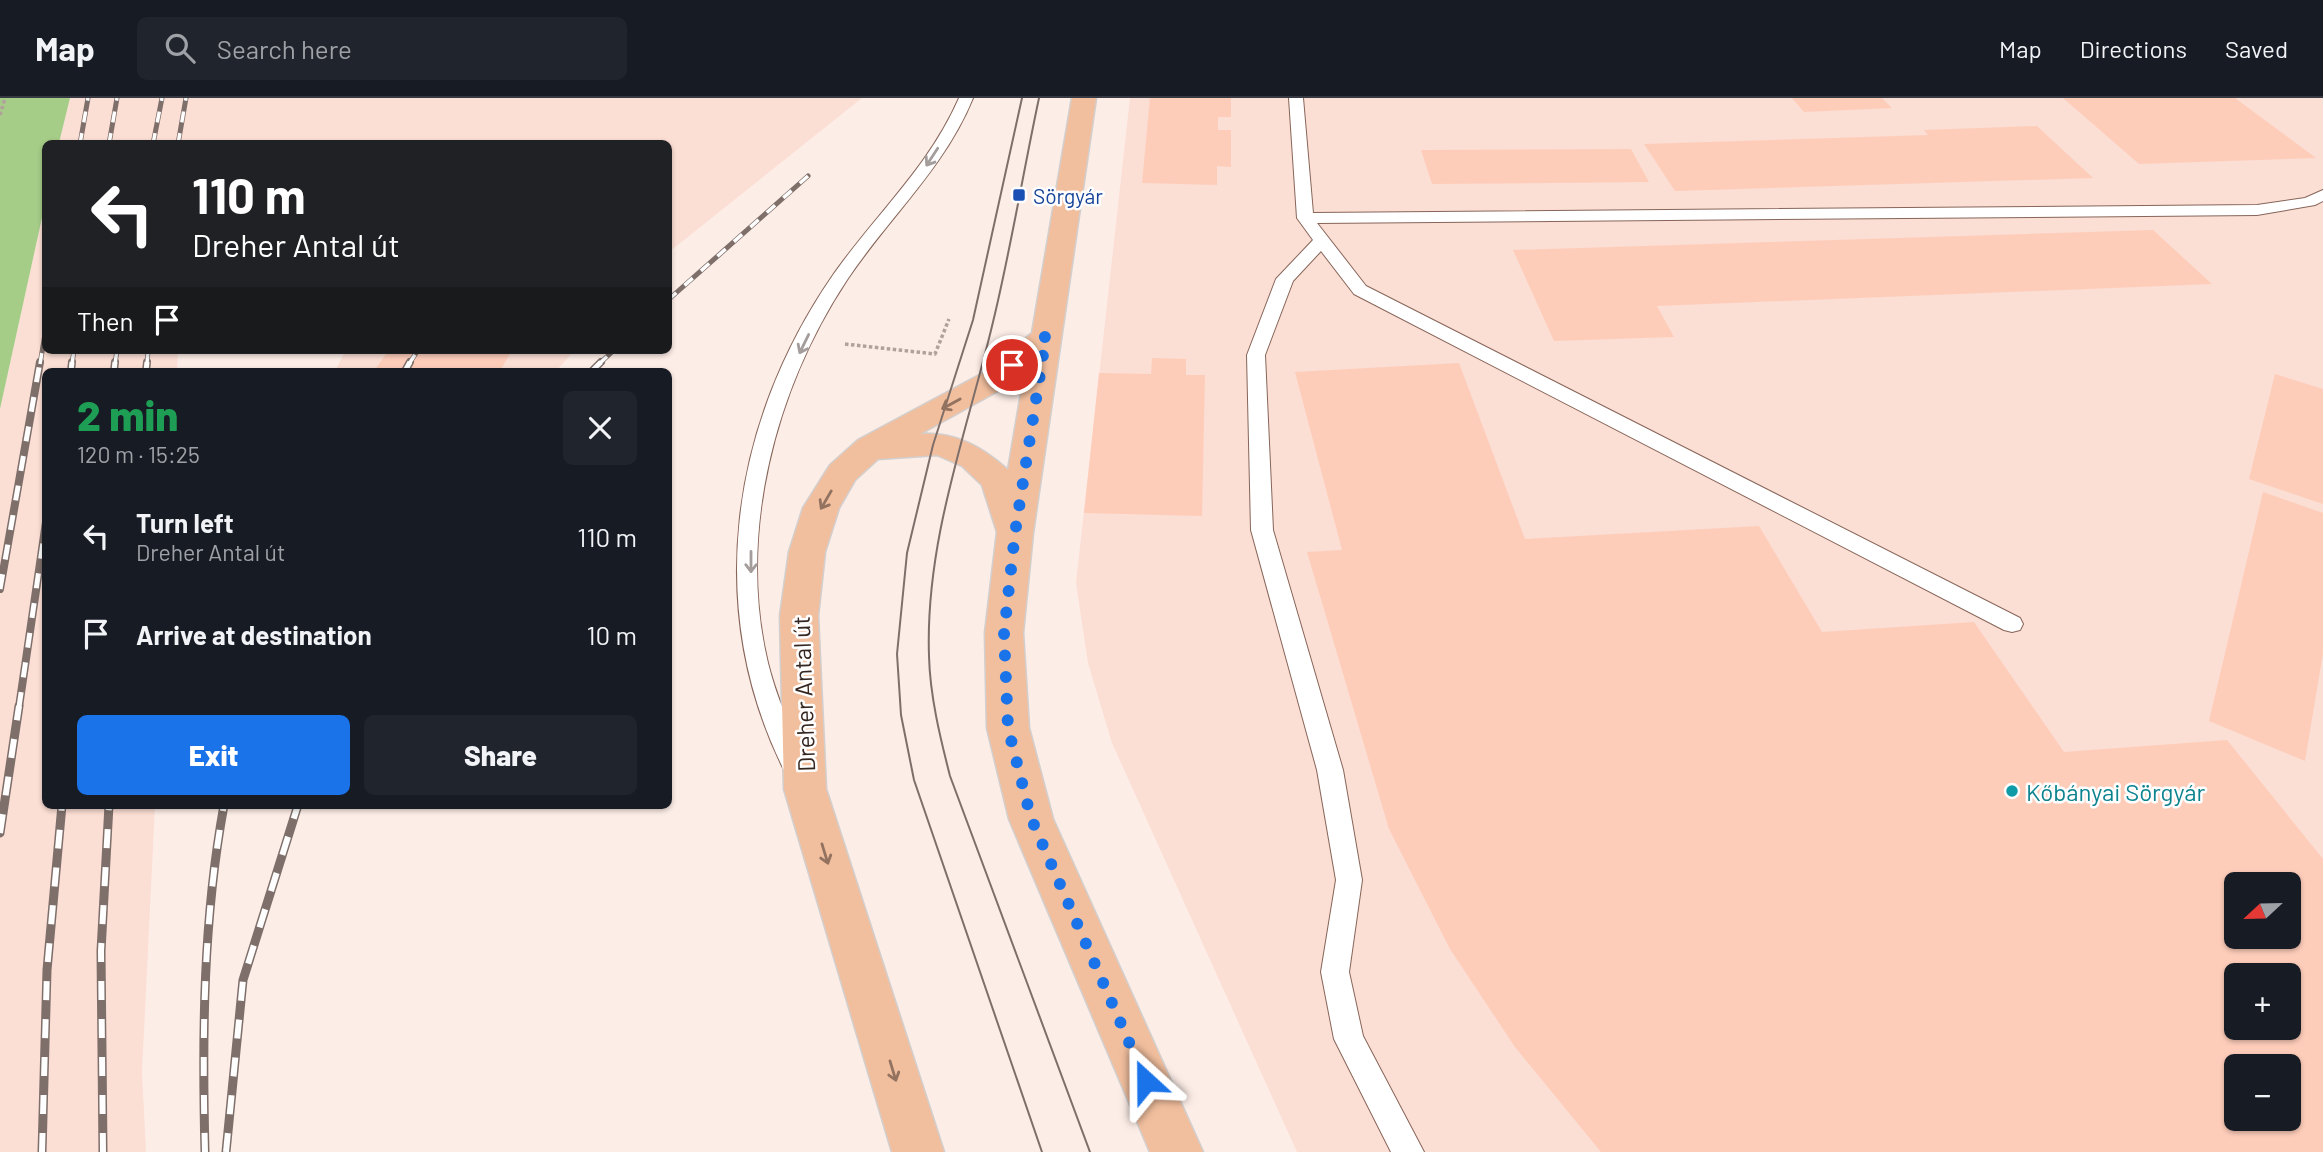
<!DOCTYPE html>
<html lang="en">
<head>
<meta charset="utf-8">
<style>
	:root { --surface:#171b24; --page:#20242c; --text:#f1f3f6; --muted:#9ea1a6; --line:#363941; --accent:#1a73e8 }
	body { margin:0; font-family:Barlow,sans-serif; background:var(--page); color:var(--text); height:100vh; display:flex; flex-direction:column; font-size:26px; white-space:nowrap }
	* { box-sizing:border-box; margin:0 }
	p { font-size:23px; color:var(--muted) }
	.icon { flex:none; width:38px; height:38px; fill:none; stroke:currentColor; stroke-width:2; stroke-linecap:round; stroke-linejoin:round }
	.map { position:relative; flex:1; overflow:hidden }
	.side { position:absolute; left:42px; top:270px; width:630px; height:441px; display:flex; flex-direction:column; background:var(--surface); border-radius:10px; box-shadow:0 2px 5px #0004 }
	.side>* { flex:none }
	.top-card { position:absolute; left:42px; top:42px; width:630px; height:214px; border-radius:10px; box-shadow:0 2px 5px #0004; background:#202124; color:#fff; overflow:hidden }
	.needle { width:46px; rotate:248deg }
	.controls { position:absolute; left:2224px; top:774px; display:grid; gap:14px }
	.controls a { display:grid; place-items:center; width:77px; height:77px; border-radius:10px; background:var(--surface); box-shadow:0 2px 5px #0004; font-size:35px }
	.pin { position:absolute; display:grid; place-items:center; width:60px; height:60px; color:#fff; margin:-30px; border:4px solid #fff; border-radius:50%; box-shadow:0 2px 7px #0007 }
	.me { position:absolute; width:77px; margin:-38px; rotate:336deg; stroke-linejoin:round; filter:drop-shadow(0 0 5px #0008) }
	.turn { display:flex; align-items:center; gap:24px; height:147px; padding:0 35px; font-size:32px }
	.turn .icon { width:91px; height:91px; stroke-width:2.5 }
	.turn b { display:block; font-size:49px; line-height:60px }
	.then { display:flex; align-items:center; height:66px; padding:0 35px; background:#0003; gap:14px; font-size:26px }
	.round { display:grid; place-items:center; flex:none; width:74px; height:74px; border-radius:10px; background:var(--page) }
	.overview { display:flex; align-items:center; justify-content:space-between; height:119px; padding:0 35px }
	h1 { font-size:42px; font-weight:800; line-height:52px; color:#1e9e55 }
	.cta { display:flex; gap:14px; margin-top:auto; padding:14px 35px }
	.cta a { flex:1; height:80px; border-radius:10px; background:var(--accent); color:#fff; font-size:28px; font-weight:800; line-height:80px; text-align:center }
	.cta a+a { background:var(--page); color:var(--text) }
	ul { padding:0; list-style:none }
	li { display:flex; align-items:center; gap:21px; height:98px; padding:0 35px }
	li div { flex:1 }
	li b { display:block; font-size:26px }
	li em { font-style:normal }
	header { display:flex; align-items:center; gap:42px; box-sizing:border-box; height:98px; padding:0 35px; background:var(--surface); border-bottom:2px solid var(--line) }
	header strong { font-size:33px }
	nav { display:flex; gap:38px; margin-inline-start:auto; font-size:24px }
	.search { width:490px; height:63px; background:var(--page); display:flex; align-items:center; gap:18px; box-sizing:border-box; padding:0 24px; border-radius:10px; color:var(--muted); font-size:26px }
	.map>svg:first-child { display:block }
</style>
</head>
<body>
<header>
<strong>Map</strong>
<div class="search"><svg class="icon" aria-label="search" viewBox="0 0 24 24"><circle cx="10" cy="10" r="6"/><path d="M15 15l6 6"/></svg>Search here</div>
<nav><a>Map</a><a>Directions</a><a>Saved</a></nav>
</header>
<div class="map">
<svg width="2323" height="1054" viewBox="0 0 2323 1054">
	<rect width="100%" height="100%" fill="#fdede7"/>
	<!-- built -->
	<g fill="#fbded4" fill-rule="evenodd">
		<polygon points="70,0 862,0 669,154 668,46 59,46"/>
		<path d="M1130,0H2323V1054H1297L1112,645L1088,565L1076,485ZM2236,786H2289V838H2236ZM2236,877H2289V929H2236ZM2236,968H2289V1020H2236Z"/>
		<polygon points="45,106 46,252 178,252 177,273 46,273 46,707 155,707 142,974 146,1054 0,1054 0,311"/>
		<polygon points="346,252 575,252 556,273 335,273"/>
	</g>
	<!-- forest -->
	<polygon fill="#a6cd88" points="0,0 70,0 59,45 46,46 45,106 0,311"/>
	<!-- building -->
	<g fill="#fecdba" fill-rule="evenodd">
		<polygon points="1150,0 1231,0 1231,19 1218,19 1218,32 1231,32 1231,69 1217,68 1217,87 1142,85"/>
		<polygon points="1792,0 1882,0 1892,10 1804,14"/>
		<polygon points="2063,0 2235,0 2316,60 2139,66"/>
		<polygon points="2037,28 2093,80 1675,93 1644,46 1928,37 1924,32"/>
		<polygon points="1631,51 1649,84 1432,86 1421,52"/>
		<polygon points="2153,132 2212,186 1657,208 1674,239 1554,243 1513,152"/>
		<polygon points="389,252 512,252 500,273 374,273"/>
		<polygon points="1152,260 1186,261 1186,277 1205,277 1202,418 1084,415 1099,275 1151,276"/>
		<path d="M1459,265L1525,441L1759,428L1822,534L1974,524L2064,654L2227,642L2323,761V1054H1601L1515,949L1450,851L1389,731L1307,454L1342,452L1295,274ZM2236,786H2289V838H2236ZM2236,877H2289V929H2236ZM2236,968H2289V1020H2236Z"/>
		<polygon points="2275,276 2323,291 2323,406 2249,381"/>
		<polygon points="2263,394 2323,415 2323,555 2305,663 2209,623"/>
	</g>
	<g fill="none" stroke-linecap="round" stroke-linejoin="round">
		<!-- lane casing -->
		<g stroke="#876559" stroke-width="2">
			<g id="lane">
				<path d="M959,0H973C944,71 889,119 847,182C775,291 737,436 768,565C777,601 792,635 808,669L804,676L795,679L786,676C703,513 730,326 833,177C875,117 929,69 959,0Z"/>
				<polygon points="1289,0 1303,0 1313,115 2257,107 2305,100 2323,92 2323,103 2315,107 2257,117 1317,125 1366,188 2020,520 2023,526 2020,532 2012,534 2004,532 1354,196 1321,153 1293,183 1265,257 1273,432 1343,672 1362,782 1349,874 1363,938 1424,1054 1391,1054 1334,941 1321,874 1336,782 1317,672 1251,432 1247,257 1276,181 1313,142 1297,120"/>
			</g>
		</g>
		<!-- primary casing -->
		<g stroke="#d2cfce" stroke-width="3">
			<path id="primary" d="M1072,0H1096L1033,435L1023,535L1029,630L1053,721L1203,1054H1150L1009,721L987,630L985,535L997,434L982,387L962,368L937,357L878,361L855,382L839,410L825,454L818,518L826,691L944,1054H892L784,691L780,518L789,454L803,410L830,367L858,342L985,274L1032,235ZM1025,272L1008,372C982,349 956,334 920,336L1007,288Z"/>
		</g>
		<!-- path -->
		<g stroke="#b0a19b" stroke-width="3.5" stroke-dasharray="3.5 2.5" stroke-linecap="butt">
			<polyline points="0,17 5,0"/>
			<polyline points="845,246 935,256 949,221"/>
		</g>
		<!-- lane -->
		<use href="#lane" fill="#fff" fill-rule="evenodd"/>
		<!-- primary -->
		<use href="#primary" fill="#f2bf9e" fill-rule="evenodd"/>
		<!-- tram -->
		<g stroke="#7e6f6a" stroke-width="2">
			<polyline points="1022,0 973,222 933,347 907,455 897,556 901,617 914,682 1042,1054"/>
			<path d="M1039,0C1023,75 1011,150 993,224C967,334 925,443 929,558C930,598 940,639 950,678L1090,1054"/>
		</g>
		<!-- rail-far2 casing -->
		<g stroke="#7e6f6a" stroke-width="5">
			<g id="rail-far2">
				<polyline points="80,46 88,0"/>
				<polyline points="109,46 117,0"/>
				<polyline points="153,46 162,0"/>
				<polyline points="178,46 186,0"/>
				<polyline points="668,202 808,78"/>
				<polyline points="40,266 46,230"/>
				<polyline points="72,266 74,252"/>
				<polyline points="115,266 117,252"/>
				<polyline points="147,266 148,252"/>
				<polyline points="409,266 418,252"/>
				<polyline points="599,266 614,252"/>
			</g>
		</g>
		<!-- rail-far1 casing -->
		<g stroke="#7e6f6a" stroke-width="8">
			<g id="rail-far1">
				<polyline points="71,273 72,264"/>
				<polyline points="114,273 115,264"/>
				<polyline points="146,273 147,264"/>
				<polyline points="405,273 410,264"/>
				<polyline points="592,273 601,264"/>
				<polyline points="0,491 40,264"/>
				<polyline points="19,609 46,424"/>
			</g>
		</g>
		<!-- rail casing -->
		<g stroke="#7e6f6a" stroke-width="9">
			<g id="rail">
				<polyline points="0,735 19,608"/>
				<polyline points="42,1054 47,872 62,707"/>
				<polyline points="103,1054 101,853 109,707"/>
				<path d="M205,1054C202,937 203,822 224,707"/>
				<polyline points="226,1054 243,882 298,707"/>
			</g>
		</g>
		<!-- rail-far2 -->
		<use href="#rail-far2" stroke="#fefefe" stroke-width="3.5" stroke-dasharray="11" stroke-linecap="butt"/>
		<!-- rail-far1 -->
		<use href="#rail-far1" stroke="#fefefe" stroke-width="5" stroke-dasharray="15" stroke-linecap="butt"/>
		<!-- rail -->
		<use href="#rail" stroke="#fefefe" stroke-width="6" stroke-dasharray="19" stroke-linecap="butt"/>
	</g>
	<!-- one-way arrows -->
	<defs><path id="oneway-shaft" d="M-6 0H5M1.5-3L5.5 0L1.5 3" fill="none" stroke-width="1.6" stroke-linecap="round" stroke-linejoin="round" transform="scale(1.75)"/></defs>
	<g stroke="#a49d9b">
		<use href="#oneway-shaft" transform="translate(932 59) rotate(123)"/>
		<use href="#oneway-shaft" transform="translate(804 246) rotate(116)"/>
		<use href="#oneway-shaft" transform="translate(751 464) rotate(90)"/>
	</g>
	<g stroke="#937260">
		<use href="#oneway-shaft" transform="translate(951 306) rotate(151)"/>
		<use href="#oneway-shaft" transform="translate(826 402) rotate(120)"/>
		<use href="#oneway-shaft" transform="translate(825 756) rotate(73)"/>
		<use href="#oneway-shaft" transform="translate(893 973) rotate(73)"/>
	</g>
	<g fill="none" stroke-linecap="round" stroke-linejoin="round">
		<!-- route -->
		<polyline stroke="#1a73e8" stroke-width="12" stroke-dasharray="0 21.6" points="1012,267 1046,238 1015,435 1004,535 1008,630 1031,720 1146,983"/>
	</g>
	<!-- markers -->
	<rect fill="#1a4fb4" stroke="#fefefe" stroke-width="2.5" x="1012" y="90" width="14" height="14" rx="3.5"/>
	<circle fill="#0f9aa8" stroke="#fefefe" stroke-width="2.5" cx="2012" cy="693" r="7"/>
	<g text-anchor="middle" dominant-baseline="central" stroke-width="5" stroke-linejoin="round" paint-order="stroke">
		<!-- far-transit labels -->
		<g font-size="21" fill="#164399" stroke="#fefefe" text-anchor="start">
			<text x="1033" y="97">Sörgyár</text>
		</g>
		<!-- street labels -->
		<g font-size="24" fill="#342621" stroke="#fefefe">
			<text transform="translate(803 596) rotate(-92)">Dreher Antal út</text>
		</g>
		<!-- culture labels -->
		<g font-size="24" fill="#0d838f" stroke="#fefefe" text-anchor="start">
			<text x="2026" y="693">Kőbányai Sörgyár</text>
		</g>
	</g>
</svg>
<div class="controls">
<a><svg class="needle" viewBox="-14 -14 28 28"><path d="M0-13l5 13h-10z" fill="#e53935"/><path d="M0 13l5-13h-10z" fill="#9ea1a6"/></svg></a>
<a>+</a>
<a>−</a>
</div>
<div class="pin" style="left:1012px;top:267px;background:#d93025"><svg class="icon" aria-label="arrive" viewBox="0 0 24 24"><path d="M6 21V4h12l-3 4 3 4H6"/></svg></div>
<svg class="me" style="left:1146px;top:983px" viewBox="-20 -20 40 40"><path d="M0-17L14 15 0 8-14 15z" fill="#1a73e8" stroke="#fff" stroke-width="4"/></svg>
<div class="top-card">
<div class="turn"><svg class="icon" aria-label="left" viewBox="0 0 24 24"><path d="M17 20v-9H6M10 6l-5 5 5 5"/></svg><div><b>110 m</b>Dreher Antal út</div></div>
<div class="then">Then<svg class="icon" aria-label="arrive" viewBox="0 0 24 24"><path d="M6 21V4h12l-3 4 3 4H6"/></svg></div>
</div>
<section class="side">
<div class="overview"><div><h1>2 min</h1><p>120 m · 15:25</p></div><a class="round"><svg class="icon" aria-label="close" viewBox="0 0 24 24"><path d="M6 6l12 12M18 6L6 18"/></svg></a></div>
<ul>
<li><svg class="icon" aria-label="left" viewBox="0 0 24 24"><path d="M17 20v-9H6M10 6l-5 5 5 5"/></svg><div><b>Turn left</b><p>Dreher Antal út</p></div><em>110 m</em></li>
<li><svg class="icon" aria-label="arrive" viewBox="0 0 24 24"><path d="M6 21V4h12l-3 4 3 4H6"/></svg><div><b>Arrive at destination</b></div><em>10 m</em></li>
</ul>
<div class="cta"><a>Exit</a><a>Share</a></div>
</section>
</div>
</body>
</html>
